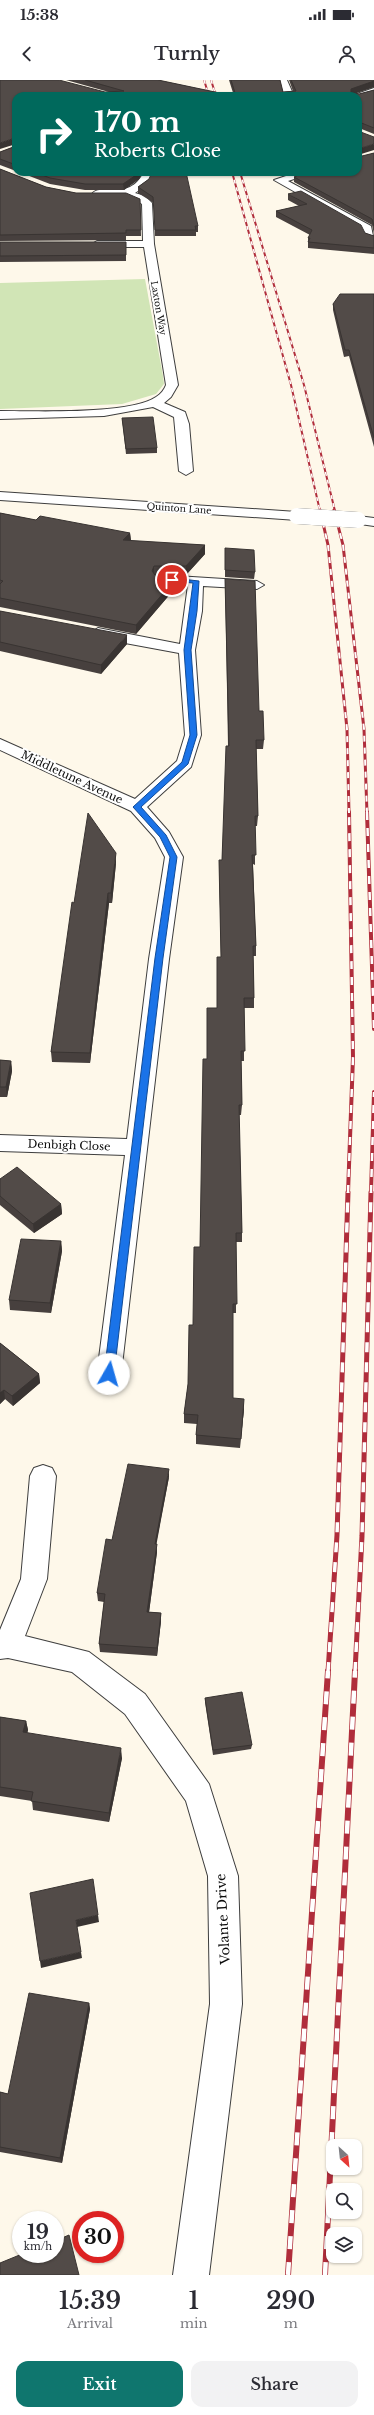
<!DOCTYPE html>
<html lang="en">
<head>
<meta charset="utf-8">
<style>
	:root { --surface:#fff; --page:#f2f2f3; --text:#2b2b33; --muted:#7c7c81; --accent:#0f766e }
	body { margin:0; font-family:"Libre Baskerville",serif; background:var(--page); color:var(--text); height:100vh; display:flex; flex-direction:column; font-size:15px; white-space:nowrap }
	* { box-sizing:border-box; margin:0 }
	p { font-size:13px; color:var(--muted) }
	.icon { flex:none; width:22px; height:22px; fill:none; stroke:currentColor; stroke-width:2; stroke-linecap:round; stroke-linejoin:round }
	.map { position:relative; height:2195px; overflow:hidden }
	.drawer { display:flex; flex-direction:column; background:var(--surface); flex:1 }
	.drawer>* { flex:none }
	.top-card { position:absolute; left:12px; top:12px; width:350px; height:84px; border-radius:12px; box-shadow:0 1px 3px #0004; background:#00695c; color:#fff; overflow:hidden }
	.needle { width:26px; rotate:153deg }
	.fabs { position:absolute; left:326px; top:2059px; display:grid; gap:8px }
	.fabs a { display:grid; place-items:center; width:36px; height:36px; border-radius:8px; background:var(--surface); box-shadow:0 1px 3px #0004; font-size:20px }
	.speed { position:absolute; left:12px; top:2131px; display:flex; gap:8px; font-size:20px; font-weight:700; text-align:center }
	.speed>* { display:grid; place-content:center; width:52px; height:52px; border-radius:50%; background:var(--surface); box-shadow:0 1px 3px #0004; line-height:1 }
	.speed small { font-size:10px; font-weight:400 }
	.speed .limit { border:6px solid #d22; background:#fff; color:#111 }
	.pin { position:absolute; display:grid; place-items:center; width:34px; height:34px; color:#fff; margin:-17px; border:2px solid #fff; border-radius:50%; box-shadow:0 1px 4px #0007 }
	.me { position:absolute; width:44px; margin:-22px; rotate:7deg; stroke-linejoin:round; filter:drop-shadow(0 0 3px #0008) }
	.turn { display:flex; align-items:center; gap:14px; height:84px; padding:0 16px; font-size:18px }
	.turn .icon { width:52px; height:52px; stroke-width:2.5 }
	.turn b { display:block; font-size:28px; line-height:34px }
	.eta { display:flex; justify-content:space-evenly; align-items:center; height:68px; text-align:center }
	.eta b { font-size:24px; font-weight:600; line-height:28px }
	.primary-button { display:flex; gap:8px; margin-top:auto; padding:8px 16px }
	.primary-button a { flex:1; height:46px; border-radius:12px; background:var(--accent); color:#fff; font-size:16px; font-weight:600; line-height:46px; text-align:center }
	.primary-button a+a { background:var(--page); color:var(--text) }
	.status { display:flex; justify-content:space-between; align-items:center; height:28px; padding:0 20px; background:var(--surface); direction:ltr }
	.status svg { height:11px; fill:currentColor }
	header { display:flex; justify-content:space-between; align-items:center; height:52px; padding:0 16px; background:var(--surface); font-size:18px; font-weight:600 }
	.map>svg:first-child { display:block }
</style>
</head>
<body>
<div class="status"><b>15:38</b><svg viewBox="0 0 49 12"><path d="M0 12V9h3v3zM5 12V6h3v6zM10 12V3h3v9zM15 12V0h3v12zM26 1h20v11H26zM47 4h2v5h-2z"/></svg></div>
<header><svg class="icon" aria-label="back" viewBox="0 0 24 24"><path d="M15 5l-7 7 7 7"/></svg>Turnly<svg class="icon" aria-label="person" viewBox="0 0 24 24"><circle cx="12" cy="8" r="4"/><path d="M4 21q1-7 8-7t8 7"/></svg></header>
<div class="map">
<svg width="374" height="2195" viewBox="0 0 374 2195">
	<rect width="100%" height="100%" fill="#fef8ea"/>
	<!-- green -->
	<polygon fill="#d1e5b6" points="145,199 163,296 164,304 156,314 122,324 0,329 0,203"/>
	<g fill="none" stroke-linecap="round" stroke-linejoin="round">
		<!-- street casing -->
		<g stroke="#3e3e3e" stroke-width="2">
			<g id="street">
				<polygon points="279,0 287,0 294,16 284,16"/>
				<polygon points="374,8 374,14 358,18 358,16 351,16"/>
				<path d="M144,92H154L148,104L135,113L145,116L152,123L154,164L178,305L171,317L164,323L185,332L189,344L193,391L186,395L179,391L174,337L153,327L104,336L0,339V331C35,331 129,335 156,317C161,314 164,310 166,305L144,167H97L92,164L97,161H143L142,124C126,112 99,122 92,114C102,102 129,122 144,92Z"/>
				<polygon points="298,92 315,92 288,101 371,146 374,161 365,158 362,150 274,100"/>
				<polygon points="0,412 297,432 304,436 297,440 0,420"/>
				<polygon points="358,436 374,438 374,446 353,443 351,440 353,437"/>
				<polygon points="160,495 257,501 264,505 257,509 203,506 202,531 195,570 201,655 191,687 147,727 169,752 183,777 169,879 121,1294 118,1301 109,1304 100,1301 97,1294 125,1075 0,1071 0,1055 127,1059 149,879 165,777 155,758 131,731 0,670 0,659 135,719 177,681 185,655 179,573 98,558 90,553 98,548 180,564 188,505 155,502 153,499 155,496"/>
				<polygon points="43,1385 52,1388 56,1396 47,1499 25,1556 89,1572 145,1614 209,1704 238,1796 242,1924 209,2195 173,2195 210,1924 208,1796 186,1721 125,1634 72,1592 8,1578 0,1579 0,1550 21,1499 30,1396 34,1388"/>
			</g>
		</g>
		<!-- street -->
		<use href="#street" fill="#fff" fill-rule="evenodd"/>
		<!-- rail-far4 casing -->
		<g stroke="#b02d3b" stroke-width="2">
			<g id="rail-far4">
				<polyline points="204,0 209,16"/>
				<polyline points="211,0 216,16"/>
				<polyline points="232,92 291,305 320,431"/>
				<polyline points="240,92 304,305 335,431"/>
			</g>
		</g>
		<!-- rail-far3 casing -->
		<g stroke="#b02d3b" stroke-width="3">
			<g id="rail-far3">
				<polyline points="320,430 328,465 347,649 349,733"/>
				<polyline points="334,430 343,465 364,649 367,733"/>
			</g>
		</g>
		<!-- rail-far2 casing -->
		<g stroke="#b02d3b" stroke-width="4">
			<g id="rail-far2">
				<polyline points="367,732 374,949"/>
				<polyline points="348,1113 353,977 349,732"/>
				<polyline points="371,1113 374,1012"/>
			</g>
		</g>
		<!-- rail-far1 casing -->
		<g stroke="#b02d3b" stroke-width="5">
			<g id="rail-far1">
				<polyline points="328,1592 337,1455 348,1112"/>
				<polyline points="355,1592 362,1456 371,1112"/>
			</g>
		</g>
		<!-- rail casing -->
		<g stroke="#b02d3b" stroke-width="6">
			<g id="rail">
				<polyline points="288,2195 328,1591"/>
				<polyline points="325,2195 355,1591"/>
			</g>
		</g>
		<!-- rail-far4 -->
		<use href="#rail-far4" stroke="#fff" stroke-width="1.5" stroke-dasharray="4" stroke-linecap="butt"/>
		<!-- rail-far3 -->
		<use href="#rail-far3" stroke="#fff" stroke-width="2" stroke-dasharray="6" stroke-linecap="butt"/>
		<!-- rail-far2 -->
		<use href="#rail-far2" stroke="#fff" stroke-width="2.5" stroke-dasharray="8" stroke-linecap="butt"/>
		<!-- rail-far1 -->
		<use href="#rail-far1" stroke="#fff" stroke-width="3.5" stroke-dasharray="10" stroke-linecap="butt"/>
		<!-- rail -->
		<use href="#rail" stroke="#fff" stroke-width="4.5" stroke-dasharray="13" stroke-linecap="butt"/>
		<!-- street-bridge casing -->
		<g stroke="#3e3e3e" stroke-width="16" stroke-linecap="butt">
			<polyline id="street-bridge" points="297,436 358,440"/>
		</g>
		<!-- street-bridge -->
		<use href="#street-bridge" stroke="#fff" stroke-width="16"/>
	</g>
	<!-- wall -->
	<g fill="#47403e">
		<polygon points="0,0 105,12 109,12 66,0 158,0 234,16 16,16 16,66"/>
		<polygon points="229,0 280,0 283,12 293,11 289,0 374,0 374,7 355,13 359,14 374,10 374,54 359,48 358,48 358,16 234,16"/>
		<polygon points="16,66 16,91 0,85 0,72"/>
		<polygon points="374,73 374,154 372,145 294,102 294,97"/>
		<polygon points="0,89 46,107 76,113 140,119 141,156 126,156 126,160 0,161"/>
		<polygon points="19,92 143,92 139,99 124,110 85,110 50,104"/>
		<polygon points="149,99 198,146 198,152 196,152 196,156 155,156 154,123 138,113 138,107"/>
		<polygon points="288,114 365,153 374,156 374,174 308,168 308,158 310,155 276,137 276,131 299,126 288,120"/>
		<polygon points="0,162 126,162 126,181 0,182"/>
		<polygon points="374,214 374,367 349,276 344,277 333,230 333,224"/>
		<polygon points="122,338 157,368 157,373 126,374"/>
		<polygon points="0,433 36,440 130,453 131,461 205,465 205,474 186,495 160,495 177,497 177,506 136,554 0,527"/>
		<polygon points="225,468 255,492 254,499 225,497"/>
		<polygon points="225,499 259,631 264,660 263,669 256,669 258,736 257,746 255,746 255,785 253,784 256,866 256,876 253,876 254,918 254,928 244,928 244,981 241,981 242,1025 241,1035 239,1035 242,1153 242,1162 236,1162 236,1233 233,1233 233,1318 244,1329 240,1368 196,1364 196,1355 197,1344 184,1343 184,1334 188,1304 200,1167 207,979 217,928 221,877 219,780 222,780 228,666"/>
		<polygon points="0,531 127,564 101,594 0,571"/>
		<polygon points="116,783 112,823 109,823 90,983 52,982 51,972 74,823"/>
		<polygon points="0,980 11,981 12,991 7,1017 0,1017"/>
		<polygon points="0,1099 61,1124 62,1134 34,1153 0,1125"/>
		<polygon points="61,1161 62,1171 51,1233 10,1230 9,1220"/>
		<polygon points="0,1263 39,1294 40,1303 13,1326 5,1319 0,1324"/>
		<polygon points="169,1397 156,1464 157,1472 149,1532 161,1533 161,1541 157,1576 100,1572 99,1564 104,1522 98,1521 97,1513 112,1460"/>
		<polygon points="205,1618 252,1665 251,1669 213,1675 205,1622"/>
		<polygon points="0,1637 26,1641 28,1650 27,1653 122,1678 109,1742 33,1730 32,1721 0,1716"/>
		<polygon points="89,1923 90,1929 62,2083 0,2072 0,2012 8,2014"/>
	</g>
	<!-- shaded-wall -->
	<g fill="#393432">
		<polygon points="374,1 374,7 351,15 351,9"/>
		<polygon points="15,58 16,64 0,69 0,63"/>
		<polygon points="374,64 374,70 358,75 358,69"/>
		<polygon points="139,92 143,92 139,99 124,110 123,104"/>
		<polygon points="288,92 293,92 288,94"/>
		<polygon points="130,453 131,461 123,460"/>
		<polygon points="205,465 205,474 186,495 186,486"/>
		<polygon points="154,486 154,495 152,491"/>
		<polygon points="177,497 177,506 136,554 136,545"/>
		<polygon points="127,555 127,564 101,594 101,585"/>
		<polygon points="116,773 116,783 112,823 111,813"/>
		<polygon points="108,813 109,823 90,983 90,973"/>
		<polygon points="11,981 12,991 7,1017 6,1007"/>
		<polygon points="61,1124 62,1134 34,1153 33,1144"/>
		<polygon points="61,1161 62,1171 51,1233 50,1223"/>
		<polygon points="39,1294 40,1303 13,1326 12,1316"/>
		<polygon points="4,1310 5,1319 0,1324 0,1313"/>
		<polygon points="244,1319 244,1329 240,1368 241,1359"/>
		<polygon points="169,1389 169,1397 155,1472 155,1464"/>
		<polygon points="157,1464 157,1472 148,1540 147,1532"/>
		<polygon points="161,1533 161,1541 157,1576 157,1568"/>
		<polygon points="26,1641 28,1650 25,1662 23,1652"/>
		<polygon points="121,1668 122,1678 109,1742 109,1733"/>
		<polygon points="98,1835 99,1842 77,1847 76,1840"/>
		<polygon points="81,1872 82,1878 41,1888 40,1881"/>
		<polygon points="89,1923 90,1929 62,2083 60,2078"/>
	</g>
	<!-- building -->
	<g fill="#524b48" stroke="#393432">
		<polygon points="0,0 59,0 105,12 124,11 85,0 158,0 234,16 16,16 16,62 15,58 0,63"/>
		<polygon points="231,0 280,0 283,12 296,11 291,0 374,0 374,1 351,9 351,12 359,14 374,10 374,48 359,42 358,43 358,16 236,16"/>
		<polygon points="358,51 374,57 374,64 358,69"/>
		<polygon points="16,66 16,85 0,79 0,72"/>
		<polygon points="374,73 374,146 372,139 294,97 305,92 358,92 358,77"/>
		<polygon points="0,89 46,107 76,113 126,113 140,119 141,150 126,150 126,153 0,155"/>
		<polygon points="34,92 139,92 139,93 123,104 85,104 50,98"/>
		<polygon points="152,92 186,92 198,146 195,146 196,150 155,150 153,117 138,107 149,99"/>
		<polygon points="301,111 361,145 365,153 374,156 374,168 308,162 310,158 308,158 312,150 276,131 307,124 288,114"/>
		<polygon points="0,162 126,162 126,175 0,176"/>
		<polygon points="340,214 374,214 374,358 349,270 345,270 333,224"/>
		<polygon points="153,337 157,368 126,369 122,338"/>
		<polygon points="0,433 36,440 40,436 130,453 123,460 205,465 186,486 154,486 152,491 155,495 177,497 136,545 0,518 0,504 3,501 0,500"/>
		<polygon points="225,468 254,470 255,492 225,490"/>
		<polygon points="225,499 255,501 259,631 263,631 264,660 256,660 258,736 255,736 256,775 252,775 256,866 253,866 254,918 244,918 245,971 241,971 242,1025 239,1025 242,1153 236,1153 237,1224 233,1224 233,1318 244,1319 241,1359 196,1355 198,1335 184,1334 188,1304 189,1245 193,1245 194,1167 200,1167 203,979 207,979 207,928 217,928 217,877 221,877 219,780 222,780 226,666 229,666"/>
		<polygon points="0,531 127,555 101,585 0,562"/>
		<polygon points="88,733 116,773 111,813 108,813 90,973 51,972 72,822 74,823"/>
		<polygon points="0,980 11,981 6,1007 0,1007"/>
		<polygon points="17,1087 61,1124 33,1144 0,1116 0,1099"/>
		<polygon points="21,1159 61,1161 50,1223 9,1220"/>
		<polygon points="0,1263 39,1294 12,1316 4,1310 0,1313"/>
		<polygon points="128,1384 169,1389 155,1464 157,1464 147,1532 161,1533 157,1568 99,1564 105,1514 97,1513 106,1459 112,1460"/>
		<polygon points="242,1612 252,1665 213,1670 205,1618"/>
		<polygon points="0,1637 26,1641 23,1652 121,1668 109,1733 31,1721 33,1712 0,1707"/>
		<polygon points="93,1799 98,1835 76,1840 81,1872 40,1881 30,1813"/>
		<polygon points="29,1913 89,1923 60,2078 0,2067 0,2012 8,2014"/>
		<polygon points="69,2155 79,2195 0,2195 0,2183 22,2174 55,2174 55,2161"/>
	</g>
	<!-- route -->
	<polygon fill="#1a73e8" stroke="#114b97" points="172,498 199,501 197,531 191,570 197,655 188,684 141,727 166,755 177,777 163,878 114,1294 109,1299 104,1294 155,878 170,777 160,757 133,727 182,682 190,655 184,570 193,503 170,501"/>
	<g text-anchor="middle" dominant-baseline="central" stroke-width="4" stroke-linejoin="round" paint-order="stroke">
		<!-- far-street labels -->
		<g font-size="9" fill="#0b0b0b" stroke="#fff">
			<text transform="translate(159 228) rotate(80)">Laxton Way</text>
			<text transform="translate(179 428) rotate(4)">Quinton Lane</text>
		</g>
		<!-- street labels -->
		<g font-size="11" fill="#0b0b0b" stroke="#fff">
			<text transform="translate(72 697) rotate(25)">Middletune Avenue</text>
			<text transform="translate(69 1065) rotate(2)">Denbigh Close</text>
		</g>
		<!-- near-street labels -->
		<g font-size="13" fill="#0b0b0b" stroke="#fff">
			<text transform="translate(223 1839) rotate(-93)">Volante Drive</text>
		</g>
	</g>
</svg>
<div class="fabs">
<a><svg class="needle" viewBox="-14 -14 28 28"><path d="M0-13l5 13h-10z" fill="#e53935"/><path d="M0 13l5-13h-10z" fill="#7c7c81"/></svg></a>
<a><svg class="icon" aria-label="search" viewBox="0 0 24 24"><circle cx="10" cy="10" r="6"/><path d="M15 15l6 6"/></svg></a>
<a><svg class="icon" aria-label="layers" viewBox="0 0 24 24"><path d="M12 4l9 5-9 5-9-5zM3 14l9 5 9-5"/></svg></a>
</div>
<div class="speed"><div>19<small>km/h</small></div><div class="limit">30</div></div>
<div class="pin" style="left:172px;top:500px;background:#d93025"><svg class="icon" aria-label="arrive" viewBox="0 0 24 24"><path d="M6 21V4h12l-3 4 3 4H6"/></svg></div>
<svg class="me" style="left:109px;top:1294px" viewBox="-20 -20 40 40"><circle r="19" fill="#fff"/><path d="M0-13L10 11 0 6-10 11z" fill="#1a73e8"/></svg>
<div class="top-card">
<div class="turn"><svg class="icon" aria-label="right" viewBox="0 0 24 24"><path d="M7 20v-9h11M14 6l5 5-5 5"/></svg><div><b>170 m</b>Roberts Close</div></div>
</div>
</div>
<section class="drawer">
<div class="eta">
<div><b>15:39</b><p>Arrival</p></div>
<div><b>1</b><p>min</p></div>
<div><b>290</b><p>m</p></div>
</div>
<div class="primary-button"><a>Exit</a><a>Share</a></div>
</section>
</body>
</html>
